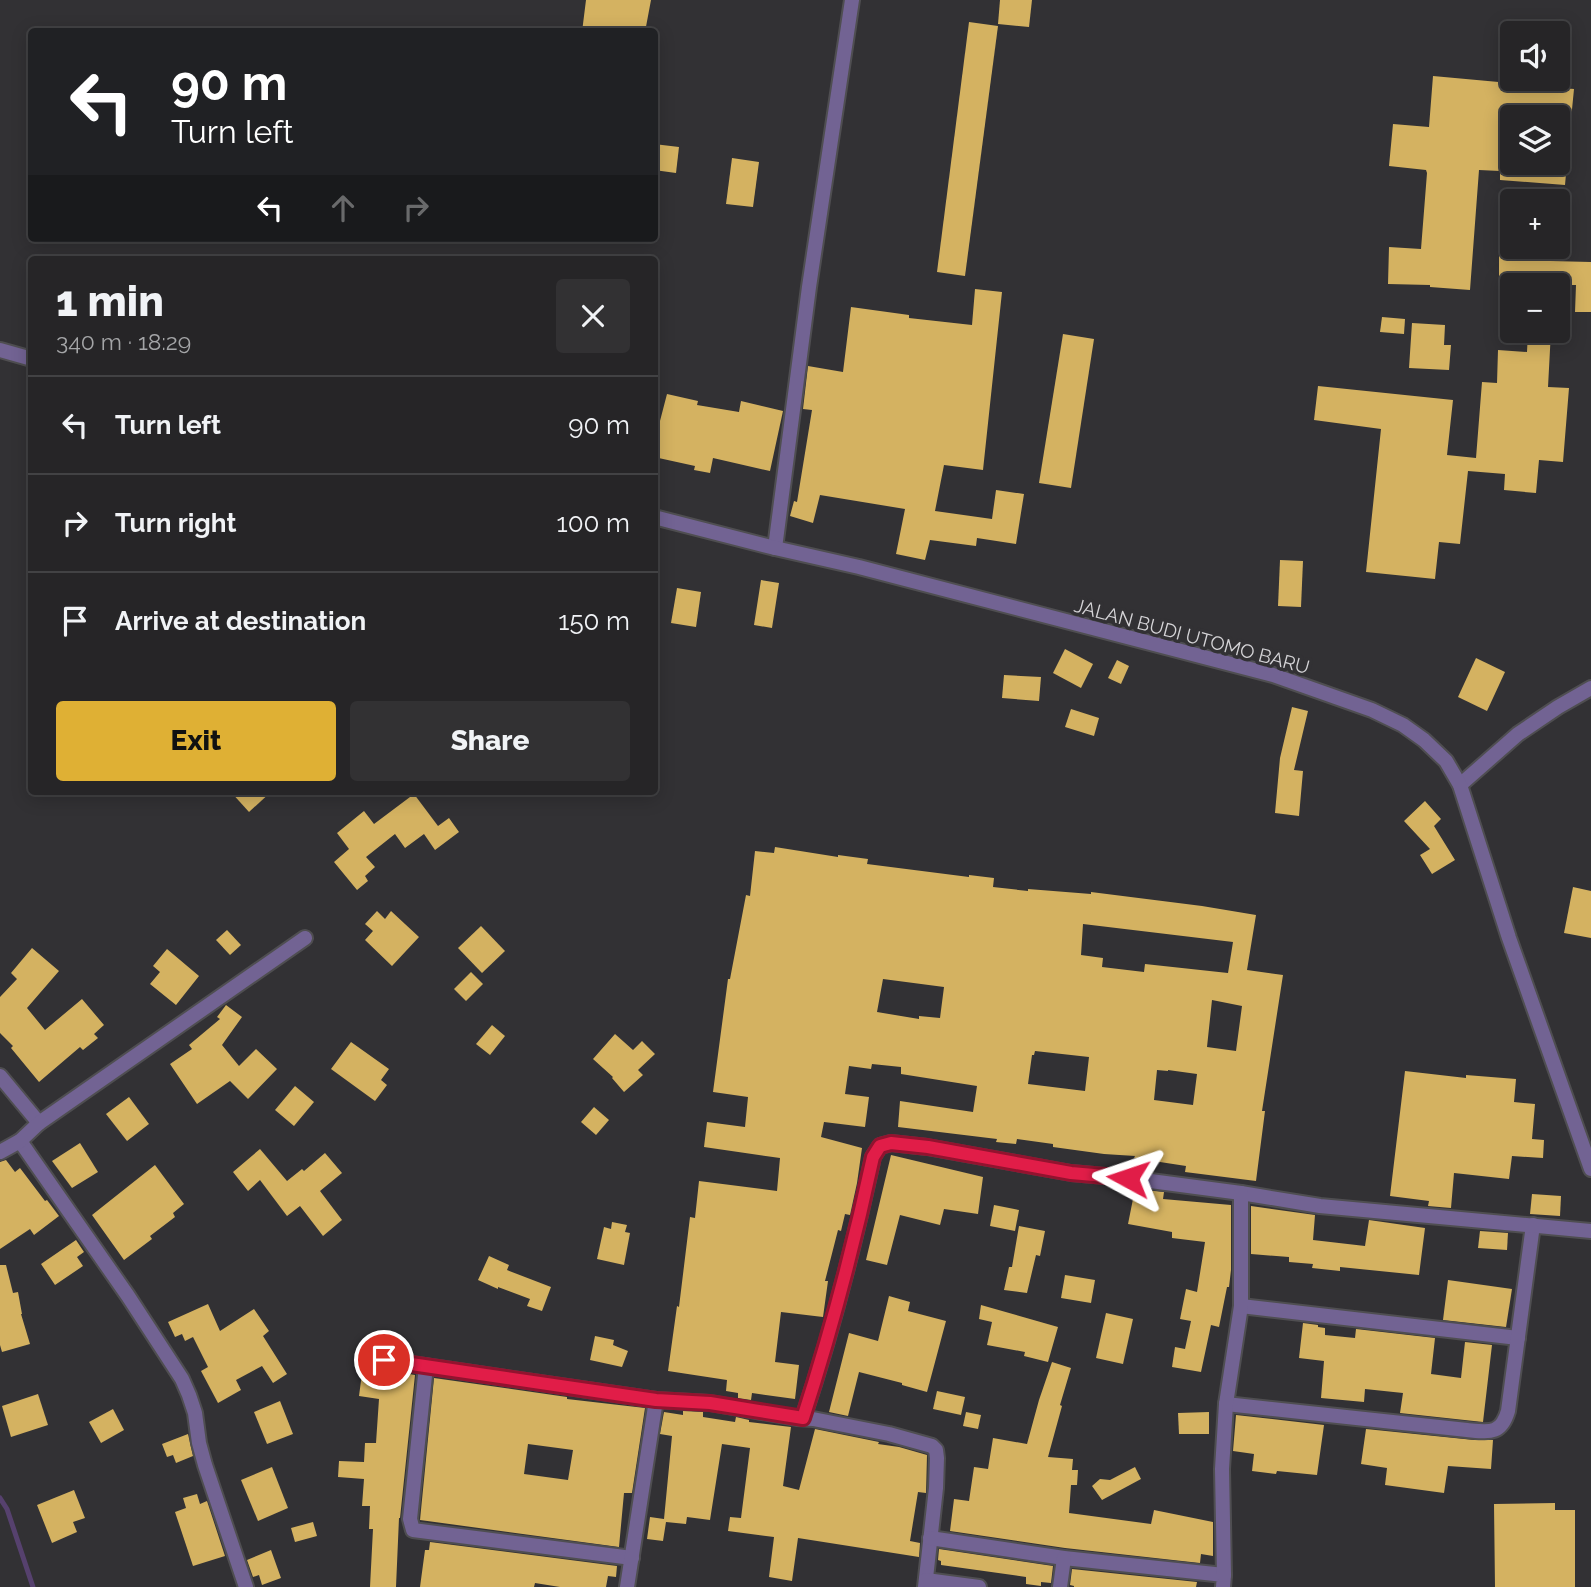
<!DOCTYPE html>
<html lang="en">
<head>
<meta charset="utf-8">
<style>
	:root { --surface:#262527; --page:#323133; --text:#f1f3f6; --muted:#a4a5a7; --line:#424244; --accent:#dfb034 }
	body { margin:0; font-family:Raleway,sans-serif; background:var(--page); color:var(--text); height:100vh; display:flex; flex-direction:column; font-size:26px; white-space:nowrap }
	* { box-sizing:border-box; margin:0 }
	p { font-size:23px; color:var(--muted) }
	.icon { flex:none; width:38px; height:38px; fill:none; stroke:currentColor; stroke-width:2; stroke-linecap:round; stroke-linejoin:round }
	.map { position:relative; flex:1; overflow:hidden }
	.panel { position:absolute; left:28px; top:256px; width:630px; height:539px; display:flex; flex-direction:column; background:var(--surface); border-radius:7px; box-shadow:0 4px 18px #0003,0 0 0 2px var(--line) }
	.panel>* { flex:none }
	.top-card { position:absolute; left:28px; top:28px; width:630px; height:214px; border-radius:7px; box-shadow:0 4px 18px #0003,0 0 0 2px var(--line); background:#202124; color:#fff; overflow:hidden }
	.controls { position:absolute; left:1500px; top:21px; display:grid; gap:14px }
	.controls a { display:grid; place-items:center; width:70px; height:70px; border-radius:7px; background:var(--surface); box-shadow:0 4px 18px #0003,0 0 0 2px var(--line); font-size:35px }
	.pin { position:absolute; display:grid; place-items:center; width:60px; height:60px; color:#fff; margin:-30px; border:4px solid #fff; border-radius:50%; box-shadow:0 2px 7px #0007 }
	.me { position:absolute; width:77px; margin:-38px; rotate:275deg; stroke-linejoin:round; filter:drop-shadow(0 0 5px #0008) }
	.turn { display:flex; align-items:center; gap:24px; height:147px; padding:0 28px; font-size:32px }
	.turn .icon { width:91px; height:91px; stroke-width:2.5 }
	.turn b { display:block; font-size:49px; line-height:60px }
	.lanes { display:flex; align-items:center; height:66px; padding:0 28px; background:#0003; justify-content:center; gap:35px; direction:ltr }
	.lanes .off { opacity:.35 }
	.round { display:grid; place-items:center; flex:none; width:74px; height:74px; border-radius:7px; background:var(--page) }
	.head { display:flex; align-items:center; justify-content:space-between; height:119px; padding:0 28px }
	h1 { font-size:42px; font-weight:800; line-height:52px }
	.action { display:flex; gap:14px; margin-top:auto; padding:14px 28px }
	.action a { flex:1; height:80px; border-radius:7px; background:var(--accent); color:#111; font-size:28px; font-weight:800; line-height:80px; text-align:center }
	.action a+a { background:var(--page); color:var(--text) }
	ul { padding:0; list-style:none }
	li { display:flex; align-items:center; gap:21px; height:98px; padding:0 28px; border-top:2px solid var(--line) }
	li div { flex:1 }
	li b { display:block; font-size:26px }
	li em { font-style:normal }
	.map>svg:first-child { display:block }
</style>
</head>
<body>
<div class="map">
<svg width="1591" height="1587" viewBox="0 0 1591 1587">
	<rect width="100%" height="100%" fill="#323134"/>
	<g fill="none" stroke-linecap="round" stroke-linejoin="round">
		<!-- stream -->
		<polyline stroke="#56416e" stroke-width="5" points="0,1498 7,1509 33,1587"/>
	</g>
	<!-- building -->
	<g fill="#d4b261" fill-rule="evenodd">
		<polygon points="586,0 651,0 645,32 582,32"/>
		<polygon points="1000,0 1032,0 1029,27 998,24"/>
		<polygon points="969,22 998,26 965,276 937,272"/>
		<polygon points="1433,76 1574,89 1568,150 1558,150 1558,117 1512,117 1512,163 1567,163 1565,185 1500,180 1500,171 1479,170 1470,290 1430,287 1430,285 1388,284 1389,247 1421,249 1427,173 1426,170 1389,166 1393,124 1429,127"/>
		<polygon points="654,144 679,147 676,173 654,170"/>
		<polygon points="732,158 759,162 753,207 726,204"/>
		<polygon points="1499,251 1551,252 1551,261 1591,262 1591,312 1575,312 1576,285 1499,285"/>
		<polygon points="975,289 1002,292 983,470 944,465 935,511 992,519 996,490 1024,494 1016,544 977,538 976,546 930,540 925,560 896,554 905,509 820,495 813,523 790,516 794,501 797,502 812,410 803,409 808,366 843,372 851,307 909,315 909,318 972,325"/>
		<polygon points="1382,317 1405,319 1404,334 1380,332"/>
		<polygon points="1412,323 1445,325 1444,345 1451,345 1449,370 1409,368"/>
		<polygon points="1528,331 1551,331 1548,387 1569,388 1563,462 1539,460 1536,493 1504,490 1505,474 1468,471 1460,544 1439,542 1435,579 1366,572 1381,429 1314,420 1318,386 1453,400 1447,455 1476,458 1482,382 1497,383 1498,350 1527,352"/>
		<polygon points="1063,334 1094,339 1071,488 1039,483"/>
		<polygon points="667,394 698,401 697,405 739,412 741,401 783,411 770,471 713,458 710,473 694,470 695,466 654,457 654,444"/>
		<polygon points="1280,560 1303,561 1301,607 1278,606"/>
		<polygon points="761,580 779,583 772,628 754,625"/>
		<polygon points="677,588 701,592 696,627 671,623"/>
		<polygon points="1065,649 1093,664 1081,688 1053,673"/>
		<polygon points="1476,658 1505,672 1487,711 1458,697"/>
		<polygon points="1117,660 1129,666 1121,684 1108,678"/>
		<polygon points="1004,675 1041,677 1039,701 1002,698"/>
		<polygon points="1292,707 1308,711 1294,770 1303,771 1299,816 1275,813 1280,758"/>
		<polygon points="1071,709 1099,718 1094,736 1065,727"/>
		<polygon points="230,791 272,791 249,812"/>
		<polygon points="414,794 438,826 449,818 459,832 435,850 424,834 405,848 395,834 366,857 375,867 365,876 368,881 357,890 334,862 349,849 337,833 364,811 374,824"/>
		<polygon points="1425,801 1441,819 1434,826 1455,860 1432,874 1420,855 1430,849 1404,821"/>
		<path d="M775,847L838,857V855L868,859L867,864L969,877V875L994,878L993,887L1028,891V889L1091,894V892L1202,906L1256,915L1247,970L1283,975L1262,1111H1265L1256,1181L1185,1172L1186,1166L1134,1158L1135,1156L1104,1154L1053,1147V1144L1017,1139L1016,1144L996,1142L997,1139L898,1127L900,1101L973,1112L977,1086L901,1074V1067L872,1064L871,1069L849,1066L845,1094L869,1097L865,1127L824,1122L821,1137L862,1148L857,1183L850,1215L845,1214L841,1231L838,1230L825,1281H828L823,1317L781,1312L775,1362L799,1365L795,1399L752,1393L751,1400L738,1398V1393L726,1391L727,1380L668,1371L677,1306L679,1307L690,1217L695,1218L699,1181L777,1191L780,1158L704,1147L707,1122L745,1127L748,1097L713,1092L728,979H730L746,895L750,896L755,851L774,853ZM1083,924L1233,942L1228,973L1145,964L1144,972L1102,967L1103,958L1081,955ZM883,979L944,987L940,1018L919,1016V1019L877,1012ZM1212,1000L1242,1006L1236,1051L1207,1047ZM1035,1051L1089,1057L1085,1091L1028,1084L1032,1055H1034ZM1157,1070L1168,1071V1070L1197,1074L1193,1105L1154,1100Z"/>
		<polygon points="1573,887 1591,891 1591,938 1564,933"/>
		<polygon points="377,911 385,919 391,911 419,937 392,966 365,940 373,931 365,924"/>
		<polygon points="481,926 505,951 482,973 458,948"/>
		<polygon points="227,930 241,945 230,955 216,940"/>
		<polygon points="32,948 59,971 27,1008 45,1030 82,999 104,1025 94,1034 98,1038 83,1050 80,1047 39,1082 11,1048 13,1046 0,1033 0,997 17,979 11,973"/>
		<polygon points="167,949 199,976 176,1005 150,984 160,972 153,966"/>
		<polygon points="471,972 483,984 466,1001 454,989"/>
		<polygon points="226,1005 242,1017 222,1045 239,1066 256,1049 277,1069 248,1099 230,1081 197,1104 170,1064 192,1049 189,1045 220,1019 217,1017"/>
		<polygon points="492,1025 505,1036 490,1055 476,1044"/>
		<polygon points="615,1034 633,1050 642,1041 655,1054 638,1070 643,1075 624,1092 612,1078 613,1077 593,1059"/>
		<polygon points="351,1042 389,1069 381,1080 387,1085 375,1101 331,1069"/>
		<polygon points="1405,1071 1466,1078 1466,1075 1516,1079 1514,1102 1535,1104 1532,1139 1544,1140 1543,1158 1512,1156 1509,1179 1454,1173 1451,1208 1428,1206 1429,1201 1390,1196"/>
		<polygon points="295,1086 314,1102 294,1126 275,1110"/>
		<polygon points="129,1097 149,1124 127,1141 106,1114"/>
		<polygon points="594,1107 609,1120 596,1135 581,1122"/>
		<polygon points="80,1143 98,1172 72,1188 52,1161"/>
		<polygon points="260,1149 287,1181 302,1169 304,1171 325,1153 342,1173 320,1191 342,1220 323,1236 300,1206 287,1216 260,1180 248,1191 233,1172"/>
		<polygon points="891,1155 983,1177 978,1214 944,1209 940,1225 900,1215 887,1265 866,1260"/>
		<polygon points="6,1160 15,1172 20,1168 45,1201 47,1200 59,1216 34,1235 30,1229 0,1249 0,1162"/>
		<polygon points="155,1165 184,1204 173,1213 175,1217 150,1236 152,1239 124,1260 92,1215"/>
		<polygon points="1135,1189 1164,1192 1163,1199 1231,1205 1231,1270 1229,1287 1227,1287 1219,1327 1211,1325 1201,1372 1172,1367 1175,1347 1185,1349 1191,1321 1180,1319 1186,1289 1197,1292 1205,1242 1172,1238 1172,1232 1128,1224"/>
		<polygon points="1532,1194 1561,1196 1560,1216 1530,1214"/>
		<polygon points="994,1205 1019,1210 1015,1231 990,1226"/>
		<polygon points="1251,1206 1315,1215 1313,1240 1365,1246 1369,1220 1425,1228 1419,1275 1340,1267 1340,1271 1312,1268 1313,1264 1289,1262 1289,1257 1251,1254"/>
		<polygon points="612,1222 627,1225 625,1232 630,1233 624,1265 597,1259 604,1227 611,1229"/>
		<polygon points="1019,1226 1045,1231 1040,1256 1036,1255 1027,1293 1004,1290 1009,1267 1012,1267"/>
		<polygon points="1480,1231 1508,1233 1507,1250 1478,1248"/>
		<polygon points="76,1240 84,1252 77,1257 83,1266 55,1285 41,1264"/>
		<polygon points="489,1256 509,1265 507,1270 551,1287 542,1311 527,1306 530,1299 498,1287 498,1289 478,1280"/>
		<polygon points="0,1265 6,1265 13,1293 18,1292 22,1314 21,1314 30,1344 2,1352 0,1345"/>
		<polygon points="1065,1275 1095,1280 1091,1303 1061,1298"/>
		<polygon points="1448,1280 1512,1289 1506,1327 1443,1320"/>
		<polygon points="889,1296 910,1302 908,1311 946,1321 927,1392 902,1385 902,1383 859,1372 848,1416 829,1412 849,1333 878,1341"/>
		<polygon points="208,1304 220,1331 254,1309 269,1331 263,1336 287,1374 273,1383 262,1366 236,1380 241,1390 218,1403 201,1371 208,1367 193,1337 185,1341 182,1334 175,1337 168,1322"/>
		<polygon points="981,1305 1058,1327 1048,1362 1024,1356 1025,1352 987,1345 992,1322 979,1319"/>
		<polygon points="1106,1313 1133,1319 1123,1364 1096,1358"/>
		<polygon points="1303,1323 1318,1325 1318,1327 1325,1328 1325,1335 1355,1338 1356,1329 1435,1338 1431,1374 1461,1378 1465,1342 1492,1345 1483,1422 1400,1413 1403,1393 1365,1389 1364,1402 1321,1398 1324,1361 1299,1358"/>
		<polygon points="595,1336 614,1340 613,1345 628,1351 622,1367 590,1360"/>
		<polygon points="1052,1362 1071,1368 1060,1405 1062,1406 1048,1457 1073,1459 1072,1470 1078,1470 1077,1485 1071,1485 1069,1513 1151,1524 1154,1510 1213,1522 1213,1556 1201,1554 1200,1563 1065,1548 950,1531 954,1499 969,1501 974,1467 988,1469 993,1438 1027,1444 1039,1400"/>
		<polygon points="363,1366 415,1375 400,1518 399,1518 396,1587 370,1587 373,1529 369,1529 370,1506 362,1506 364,1479 338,1477 339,1461 364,1462 365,1443 376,1443 379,1399 359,1396"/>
		<path d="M434,1378L567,1397V1399L645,1408L632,1493H624L619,1547L420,1520ZM528,1444L573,1450L568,1480L524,1474Z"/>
		<polygon points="937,1391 965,1397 961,1415 933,1409"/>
		<polygon points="38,1394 48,1425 11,1437 2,1406"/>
		<polygon points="280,1401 293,1434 267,1444 254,1412"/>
		<polygon points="113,1409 124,1430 101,1443 89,1422"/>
		<polygon points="683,1411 703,1412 703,1417 735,1422 736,1417 749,1420 749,1422 791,1427 783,1486 799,1490 815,1429 879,1442 878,1444 899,1447 927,1455 926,1493 918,1492 910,1541 920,1543 919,1557 798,1538 792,1581 769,1577 774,1537 728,1531 730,1517 741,1518 750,1448 722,1444 710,1520 687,1517 686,1524 666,1522 663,1541 647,1539 650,1517 664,1519 672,1436 660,1434 664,1412 683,1415"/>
		<polygon points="966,1412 981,1415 978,1429 963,1426"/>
		<polygon points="1209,1412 1209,1434 1179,1434 1178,1413"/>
		<polygon points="1236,1415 1324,1425 1317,1475 1277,1471 1276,1474 1252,1471 1254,1454 1233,1451"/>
		<polygon points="1366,1429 1474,1440 1493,1440 1491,1469 1448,1466 1444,1493 1385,1485 1387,1468 1361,1464"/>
		<polygon points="188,1434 193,1456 176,1463 173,1455 167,1457 162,1444"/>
		<polygon points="272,1467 288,1508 258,1521 241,1480"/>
		<polygon points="1135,1467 1141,1479 1102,1500 1092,1486 1100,1479 1110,1480"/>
		<polygon points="74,1490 85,1518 73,1522 77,1532 52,1543 37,1505"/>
		<polygon points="197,1494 200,1504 207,1501 225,1556 193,1566 175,1512 186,1508 183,1498"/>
		<polygon points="1555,1503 1555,1510 1575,1510 1575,1587 1495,1587 1494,1504"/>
		<polygon points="313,1522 317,1536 295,1542 291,1528"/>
		<polygon points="430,1542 617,1566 616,1577 608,1576 606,1587 560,1587 535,1583 534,1587 420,1587 425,1550 429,1550"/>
		<polygon points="939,1549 1053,1566 1051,1583 1041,1582 1041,1586 1026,1584 1026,1577 941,1565 941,1561 938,1560"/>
		<polygon points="271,1550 281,1578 262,1585 259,1575 253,1577 247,1560"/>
		<polygon points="1072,1569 1197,1582 1196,1587 1074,1587 1074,1586 1070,1585"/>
	</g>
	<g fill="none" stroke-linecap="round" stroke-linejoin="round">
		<!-- minor casing -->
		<g stroke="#4f4e51" stroke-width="18">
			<g id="minor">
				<polyline points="775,548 809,287 852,0"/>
				<polyline points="1460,785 1518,734 1558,707 1591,688"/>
				<polyline points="0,1076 39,1123"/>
				<polyline points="20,1141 128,1296 182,1379 189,1395 195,1413 199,1443 205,1465 246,1587"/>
				<polyline points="0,1152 20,1141 39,1123 305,938"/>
				<polyline points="1241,1306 1518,1338"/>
				<polyline points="384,1360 656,1400 710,1403 797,1418 813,1419 889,1434 932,1446 936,1450 937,1458 936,1488 925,1587"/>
				<polyline points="426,1366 410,1519 413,1530 632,1558"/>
				<path d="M1226,1404L1467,1430C1489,1432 1501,1435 1508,1411L1533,1225"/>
				<path d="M803,1418C832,1332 854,1245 873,1157L880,1146L891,1143L927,1147L1071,1173L1128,1178L1241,1193L1320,1206L1591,1231"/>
				<polyline points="930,1538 1064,1558 1224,1575 1223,1587"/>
				<polyline points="1224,1575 1222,1469 1226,1404 1241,1306 1241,1193"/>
				<polyline points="926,1580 979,1587"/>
				<polyline points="627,1587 656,1400"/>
				<polyline points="1060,1587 1064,1558"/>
			</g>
		</g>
		<!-- tertiary casing -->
		<g stroke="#4f4e51" stroke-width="18">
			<g id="tertiary">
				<polyline points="0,350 32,359"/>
				<polyline points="654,517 775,548 859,567 1273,675 1372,710 1403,725 1424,740 1446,761 1460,785 1509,938 1591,1169"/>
			</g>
		</g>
		<!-- minor -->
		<use href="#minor" stroke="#726393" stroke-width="14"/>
		<!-- tertiary -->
		<use href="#tertiary" stroke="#726393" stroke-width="14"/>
	</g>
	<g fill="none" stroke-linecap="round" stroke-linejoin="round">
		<!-- route casing -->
		<g stroke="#92132f" stroke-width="18">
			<path id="route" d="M384,1360L656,1400L710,1403L803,1418C831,1332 854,1245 873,1157L880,1146L891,1143L928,1147L1071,1173L1128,1178"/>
		</g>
		<!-- route -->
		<use href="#route" stroke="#e11d48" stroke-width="12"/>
	</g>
	<g text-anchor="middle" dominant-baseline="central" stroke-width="7" stroke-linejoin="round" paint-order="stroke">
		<!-- street labels -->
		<g font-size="19" fill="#d5d4d7" stroke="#323134">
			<text transform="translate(1192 636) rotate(15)">JALAN BUDI UTOMO BARU</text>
		</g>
	</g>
</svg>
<div class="controls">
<a><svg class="icon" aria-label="sound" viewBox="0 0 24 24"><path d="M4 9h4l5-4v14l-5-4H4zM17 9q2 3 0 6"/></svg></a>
<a><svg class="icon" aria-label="layers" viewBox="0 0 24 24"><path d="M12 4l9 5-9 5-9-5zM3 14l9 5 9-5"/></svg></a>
<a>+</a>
<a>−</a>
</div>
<div class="pin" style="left:384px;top:1360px;background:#d93025"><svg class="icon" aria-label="arrive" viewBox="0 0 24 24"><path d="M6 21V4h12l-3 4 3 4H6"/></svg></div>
<svg class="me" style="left:1128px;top:1178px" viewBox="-20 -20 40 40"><path d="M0-17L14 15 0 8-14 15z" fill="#e11d48" stroke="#fff" stroke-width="4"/></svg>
<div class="top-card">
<div class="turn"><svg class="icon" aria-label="left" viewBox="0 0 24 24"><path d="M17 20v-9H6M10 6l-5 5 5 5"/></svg><div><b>90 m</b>Turn left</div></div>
<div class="lanes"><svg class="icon" aria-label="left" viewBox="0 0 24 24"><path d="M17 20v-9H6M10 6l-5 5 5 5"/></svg><svg class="icon off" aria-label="ahead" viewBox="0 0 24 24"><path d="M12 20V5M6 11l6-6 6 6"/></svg><svg class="icon off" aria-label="right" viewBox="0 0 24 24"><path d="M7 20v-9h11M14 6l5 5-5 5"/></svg></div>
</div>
<section class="panel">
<div class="head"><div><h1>1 min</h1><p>340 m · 18:29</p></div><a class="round"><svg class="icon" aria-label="close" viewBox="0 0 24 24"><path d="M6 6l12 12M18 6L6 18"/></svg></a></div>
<ul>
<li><svg class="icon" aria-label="left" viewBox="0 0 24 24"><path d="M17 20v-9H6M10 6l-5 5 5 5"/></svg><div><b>Turn left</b></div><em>90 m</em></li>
<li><svg class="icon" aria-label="right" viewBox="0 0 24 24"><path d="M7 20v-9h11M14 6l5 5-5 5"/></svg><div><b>Turn right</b></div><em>100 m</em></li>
<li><svg class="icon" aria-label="arrive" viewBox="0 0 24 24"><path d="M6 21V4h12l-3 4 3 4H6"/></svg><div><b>Arrive at destination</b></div><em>150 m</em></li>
</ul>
<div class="action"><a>Exit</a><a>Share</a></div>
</section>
</div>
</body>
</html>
